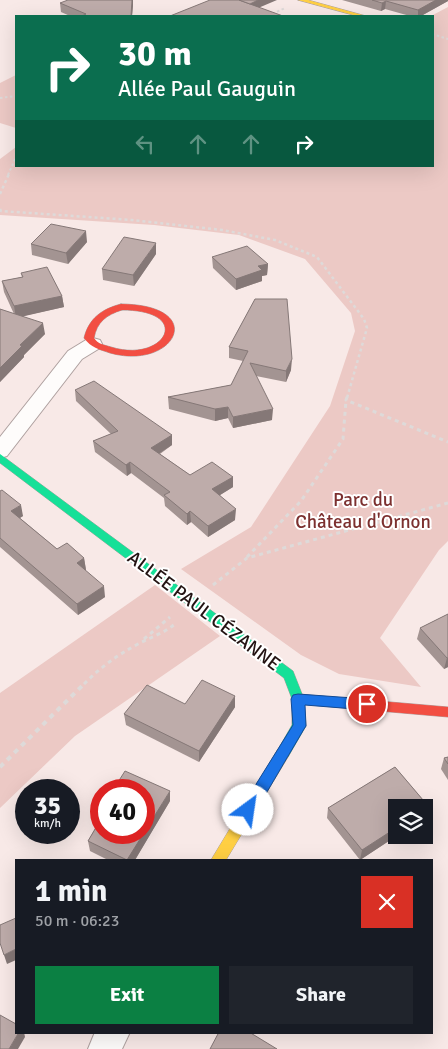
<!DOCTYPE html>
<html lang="en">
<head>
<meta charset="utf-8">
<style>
	:root { --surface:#171b24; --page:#20242c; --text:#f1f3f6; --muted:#9ea1a6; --accent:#0b8043 }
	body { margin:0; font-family:Signika,sans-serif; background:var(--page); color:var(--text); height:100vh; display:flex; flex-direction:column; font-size:19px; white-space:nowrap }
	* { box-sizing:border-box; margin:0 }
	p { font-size:16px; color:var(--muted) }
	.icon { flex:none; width:28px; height:28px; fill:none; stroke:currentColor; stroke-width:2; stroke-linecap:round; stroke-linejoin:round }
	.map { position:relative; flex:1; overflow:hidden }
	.side { position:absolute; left:15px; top:859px; width:418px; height:175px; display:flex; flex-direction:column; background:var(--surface); border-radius:0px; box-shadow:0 5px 20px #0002 }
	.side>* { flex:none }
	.guide { position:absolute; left:15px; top:15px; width:419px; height:152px; border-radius:0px; box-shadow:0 5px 20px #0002; background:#0b6e4f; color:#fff; overflow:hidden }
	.tools { position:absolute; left:388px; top:799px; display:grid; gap:10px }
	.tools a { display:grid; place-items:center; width:45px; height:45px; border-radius:0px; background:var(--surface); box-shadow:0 5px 20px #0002; font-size:25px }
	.speed { position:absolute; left:15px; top:779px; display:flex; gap:10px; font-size:25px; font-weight:700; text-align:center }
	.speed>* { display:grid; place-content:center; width:65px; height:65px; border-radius:50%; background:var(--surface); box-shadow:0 5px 20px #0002; line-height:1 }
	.speed small { font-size:12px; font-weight:400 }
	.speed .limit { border:8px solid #d22; background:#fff; color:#111 }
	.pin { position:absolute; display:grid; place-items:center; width:42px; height:42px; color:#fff; margin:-21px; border:2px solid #fff; border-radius:50%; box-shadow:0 1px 5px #0007 }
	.me { position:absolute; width:55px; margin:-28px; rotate:31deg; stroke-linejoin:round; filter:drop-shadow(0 0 4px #0008) }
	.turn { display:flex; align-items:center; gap:18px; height:105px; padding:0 20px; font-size:22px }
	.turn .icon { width:65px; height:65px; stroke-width:2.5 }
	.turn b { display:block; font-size:35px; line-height:42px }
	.lanes { display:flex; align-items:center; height:48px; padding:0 20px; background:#0003; justify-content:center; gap:25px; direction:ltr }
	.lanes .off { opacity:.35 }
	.round { display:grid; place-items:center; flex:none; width:52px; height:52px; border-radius:0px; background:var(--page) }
	.headline { display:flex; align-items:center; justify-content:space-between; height:85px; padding:0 20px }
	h1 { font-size:30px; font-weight:800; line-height:38px }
	.cta { display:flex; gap:10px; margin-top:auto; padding:10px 20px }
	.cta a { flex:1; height:58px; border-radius:0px; background:var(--accent); color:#fff; font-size:20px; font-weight:800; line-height:58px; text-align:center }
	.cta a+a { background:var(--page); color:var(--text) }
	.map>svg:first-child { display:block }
</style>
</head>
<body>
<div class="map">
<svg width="448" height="1049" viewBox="0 0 448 1049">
	<rect width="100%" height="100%" fill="#f8e9e7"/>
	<!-- green -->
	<g fill="#ecc9c5">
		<polygon points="448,7 448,541 439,550 380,638 421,687 339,674 301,655 181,569 251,527 330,406 355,331 351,313 305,259 239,235 154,225 0,215 0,159 16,147 16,166 432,166 432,16 431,16"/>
		<polygon points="16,75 16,128 0,123 0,83"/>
		<polygon points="155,585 220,636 75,736 0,808 0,693"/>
	</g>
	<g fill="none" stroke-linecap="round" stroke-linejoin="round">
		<!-- street casing -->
		<g stroke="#aea09f" stroke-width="2">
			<g id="street">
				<polygon points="93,338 100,340 102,344 100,348 82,359 7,456 0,458 0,437 68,351 86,340"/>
				<polygon points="95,1032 130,1032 122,1049 88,1049"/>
			</g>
		</g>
		<!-- fast casing -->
		<g stroke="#aea09f" stroke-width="1">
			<polygon id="fast" points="0,454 293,671 304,699 306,726 288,757 283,759 278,757 276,753 292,725 292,699 284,678 0,463"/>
		</g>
		<!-- slow casing -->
		<g stroke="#aea09f" stroke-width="1">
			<g id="slow">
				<polygon points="298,0 308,0 366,16 357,16"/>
				<polygon points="283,747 288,749 290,753 288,757 226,860 211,860 278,749"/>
			</g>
		</g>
		<!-- jam casing -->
		<g stroke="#aea09f" stroke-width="1">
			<g id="jam">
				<path d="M121,304C210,305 175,371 110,353C99,349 91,348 84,338C89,318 102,309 121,304ZM122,310C195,310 165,364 111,347C104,345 98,344 94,338C97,322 106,315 122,310Z"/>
				<polygon points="298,694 448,707 448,717 298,704 293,703 292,699 293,695"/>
			</g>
		</g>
		<!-- path-far3 -->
		<g stroke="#dedad9" stroke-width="2" stroke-dasharray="2.5 2.5" stroke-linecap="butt">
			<polyline points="268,16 285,8"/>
			<polyline points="432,34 448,39"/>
			<polyline points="0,98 16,96"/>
			<polyline points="8,175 16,157"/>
		</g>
		<!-- path-far2 -->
		<g stroke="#dedad9" stroke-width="2.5" stroke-dasharray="3 3" stroke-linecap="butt">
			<polyline points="0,194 9,174"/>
			<polyline points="0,209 1,211 132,220 222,230 275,240 317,257 364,319 367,328 347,398"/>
		</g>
		<!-- path-far1 -->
		<g stroke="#dedad9" stroke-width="3" stroke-dasharray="4 4" stroke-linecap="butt">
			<polyline points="347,397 346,400 448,442"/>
			<polyline points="247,557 301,501 343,439 346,400"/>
			<polyline points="213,585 247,558 448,503"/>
			<polyline points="144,639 170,617"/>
			<path d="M84,684C101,667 116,656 138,644C151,637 165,633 176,623"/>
		</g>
		<!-- path -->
		<polyline stroke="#dedad9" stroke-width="4" stroke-dasharray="5 5" stroke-linecap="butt" points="0,767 85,683"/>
		<!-- street -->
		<use href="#street" fill="#fefcfb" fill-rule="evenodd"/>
		<!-- fast -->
		<use href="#fast" fill="#16e098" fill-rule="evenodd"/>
		<!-- slow -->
		<use href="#slow" fill="#ffcf43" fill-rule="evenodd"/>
		<!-- jam -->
		<use href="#jam" fill="#f24e42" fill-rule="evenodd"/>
	</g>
	<!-- wall -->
	<g fill="#a39492">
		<polygon points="342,0 448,0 448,1 421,16 410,16 385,9 381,11"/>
		<polygon points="60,3 133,5 132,16 70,16 61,12"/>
		<polygon points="87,242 68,264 32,255 31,244"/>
		<polygon points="156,254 134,286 103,280 102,269"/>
		<polygon points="212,257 268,264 267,275 262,276 262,281 236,290 213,268"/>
		<polygon points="21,273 62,296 64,307 23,316 45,334 24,355 24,357 0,382 0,309 14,314 4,292 2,281 22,277"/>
		<polygon points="255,299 291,370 286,382 256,376 272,420 233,428 228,418 215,421 169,409 168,397 231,385 243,361 229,358 229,347"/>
		<polygon points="75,390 172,435 172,445 160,454 190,475 233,477 233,487 220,495 235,520 208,537 191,522 187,525 165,506 164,498 131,473 127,476 95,452 93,441 111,434 76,401"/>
		<polygon points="0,491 23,516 20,518 57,549 84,558 86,570 85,570 105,597 78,615 0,547"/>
		<polygon points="448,614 448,667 444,669 417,639 420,628"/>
		<polygon points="185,704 235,707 199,762 126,725 124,714"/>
		<polygon points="448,757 448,780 441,769 444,758"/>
		<polygon points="395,767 429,807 426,817 424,819 424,808 396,808 396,835 398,835 360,860 327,818 328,808"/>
		<polygon points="170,801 135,860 108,860 90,851 88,841 99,822 98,814 101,808 101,832"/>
	</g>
	<!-- shaded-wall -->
	<g fill="#857877">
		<polygon points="132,0 133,0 133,5 132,16 131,16"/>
		<polygon points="258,0 277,0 249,12 249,4"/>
		<polygon points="436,0 448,0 448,1 421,16 418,16 418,10"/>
		<polygon points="386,1 385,9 381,11 382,3"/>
		<polygon points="86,231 87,242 68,264 66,253"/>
		<polygon points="156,243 156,254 134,286 133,275"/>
		<polygon points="268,264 267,275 262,276 262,281 236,290 236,279 258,266"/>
		<polygon points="62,296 64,307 16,318 14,306"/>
		<polygon points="43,323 45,334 24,355 24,357 0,382 0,368 20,345"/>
		<polygon points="292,359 291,370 286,382 286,371"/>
		<polygon points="228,407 228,418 215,421 215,409"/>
		<polygon points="273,409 272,420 233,428 233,417"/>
		<polygon points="172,435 172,445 152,458 151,448"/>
		<polygon points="130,462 131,473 127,476 126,465"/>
		<polygon points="233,477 233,487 212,500 212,489"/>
		<polygon points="21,505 23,516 13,522 11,511"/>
		<polygon points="236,509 235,520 208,537 208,526"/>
		<polygon points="190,511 191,522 187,525 187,514"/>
		<polygon points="84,558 86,570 78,575 77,563"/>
		<polygon points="104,586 105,597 78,615 77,604"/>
		<polygon points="447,658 448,658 448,667 444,669"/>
		<polygon points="235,696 235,707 199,762 199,751"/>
		<polygon points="170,791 170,801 135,860 127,860"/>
		<polygon points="429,807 426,817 424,819 424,811"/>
		<polygon points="396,828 396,835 398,835 360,860 362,850"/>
		<polygon points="16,949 16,960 7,964 4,955"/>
		<polygon points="19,1032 24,1032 25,1037 18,1049 9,1049"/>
	</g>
	<!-- building -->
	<g fill="#beacaa" stroke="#857877">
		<polygon points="68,0 132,0 131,16 82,16 86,14 60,3"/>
		<polygon points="210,0 239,0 283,16 170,16"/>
		<polygon points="239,0 258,0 250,4"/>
		<polygon points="372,0 436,0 418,10 386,1 382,3"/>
		<polygon points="51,224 86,231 66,253 31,244"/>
		<polygon points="124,237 156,243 133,275 102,269"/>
		<polygon points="247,246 268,264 258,266 262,270 236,279 212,257"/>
		<polygon points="47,267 62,296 14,306 2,281 23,277 21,273"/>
		<polygon points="255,299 287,299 292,359 286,371 250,363 273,409 233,417 228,407 215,409 168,397 231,385 248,351 229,347"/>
		<polygon points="0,309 43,323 20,345 22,346 0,368"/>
		<polygon points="94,381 172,435 151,448 190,475 212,462 233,477 212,489 236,509 208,526 190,511 187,514 164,495 170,492 130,462 126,465 93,441 118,431 75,390"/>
		<polygon points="2,490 21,505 11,511 57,549 67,543 84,558 77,563 104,586 77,604 0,538 0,491"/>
		<polygon points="448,614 448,658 447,658 420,628"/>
		<polygon points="202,680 235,696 199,751 124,714 147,685 185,704"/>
		<polygon points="448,757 448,764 444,758"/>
		<polygon points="395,767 429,807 424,811 424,808 396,808 396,828 362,850 328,808"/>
		<polygon points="125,771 170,791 127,860 88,841 101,819 101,832 144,832 144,790 113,790"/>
		<polygon points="101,808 101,815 98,814"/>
		<polygon points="16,918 16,949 4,955 0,943 0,925"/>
		<polygon points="0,1015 16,1024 16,1032 19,1032 9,1049 0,1049"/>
		<polygon points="219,1032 249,1032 277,1049 210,1049"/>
	</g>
	<!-- route -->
	<polygon fill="#1a73e8" stroke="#114b97" points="298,694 367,699 371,701 373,704 371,708 367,710 305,705 306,726 304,729 254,814 248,816 243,814 241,810 243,805 293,725 291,699 293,695"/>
	<g text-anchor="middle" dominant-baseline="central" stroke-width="4" stroke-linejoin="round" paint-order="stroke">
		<!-- park labels -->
		<g font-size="19" fill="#7c302f" stroke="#fff">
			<text x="363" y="500">Parc du<tspan x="363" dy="22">Château d'Ornon</tspan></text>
		</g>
		<!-- street labels -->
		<g font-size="19" fill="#221312" stroke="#fff">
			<text transform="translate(204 611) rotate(37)">ALLÉE PAUL CÉZANNE</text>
		</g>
	</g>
</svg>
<div class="tools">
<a><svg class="icon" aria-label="layers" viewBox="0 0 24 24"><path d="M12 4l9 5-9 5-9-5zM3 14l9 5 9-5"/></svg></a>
</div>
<div class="speed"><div>35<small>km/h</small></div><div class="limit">40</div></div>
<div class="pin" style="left:367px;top:704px;background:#d93025"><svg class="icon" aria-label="arrive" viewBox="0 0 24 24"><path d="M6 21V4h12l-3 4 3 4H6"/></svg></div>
<svg class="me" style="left:248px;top:810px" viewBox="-20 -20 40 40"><circle r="19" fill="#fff"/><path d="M0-13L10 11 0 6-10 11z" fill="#1a73e8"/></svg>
<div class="guide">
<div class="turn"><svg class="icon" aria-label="right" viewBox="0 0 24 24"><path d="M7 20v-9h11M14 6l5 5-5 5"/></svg><div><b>30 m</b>Allée Paul Gauguin</div></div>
<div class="lanes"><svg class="icon off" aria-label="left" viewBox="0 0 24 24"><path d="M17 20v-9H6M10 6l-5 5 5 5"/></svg><svg class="icon off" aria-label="ahead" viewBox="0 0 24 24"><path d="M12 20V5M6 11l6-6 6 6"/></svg><svg class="icon off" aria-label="ahead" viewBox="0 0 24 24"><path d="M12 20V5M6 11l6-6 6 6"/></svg><svg class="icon" aria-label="right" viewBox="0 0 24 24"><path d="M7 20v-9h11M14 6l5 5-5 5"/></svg></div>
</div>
<section class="side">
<div class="headline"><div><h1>1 min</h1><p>50 m · 06:23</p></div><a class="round" style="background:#d93025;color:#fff"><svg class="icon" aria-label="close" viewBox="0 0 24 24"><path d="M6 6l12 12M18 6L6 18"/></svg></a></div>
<div class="cta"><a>Exit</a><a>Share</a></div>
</section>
</div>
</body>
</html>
